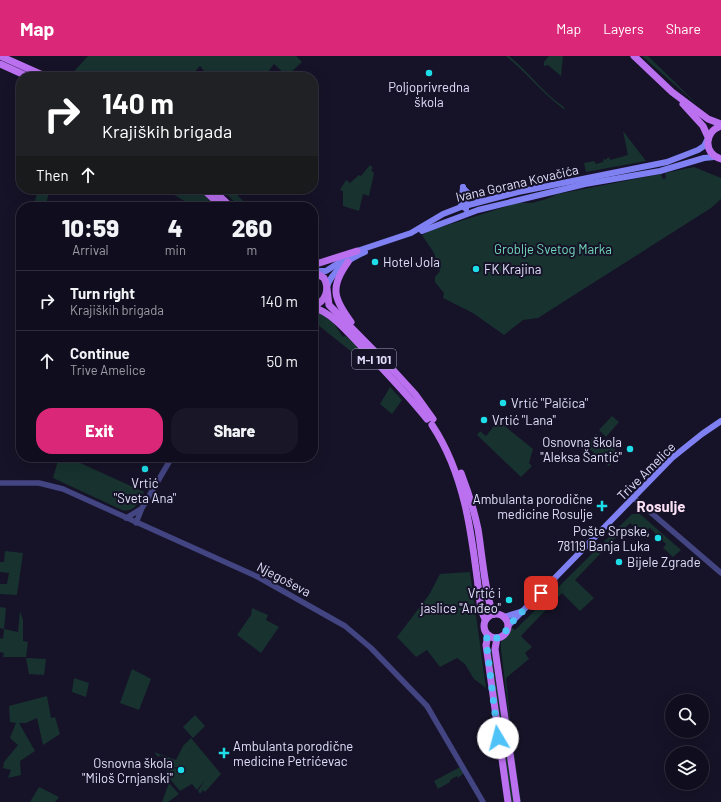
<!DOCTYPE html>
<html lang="en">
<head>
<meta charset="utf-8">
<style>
	:root { --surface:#100e1e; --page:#191727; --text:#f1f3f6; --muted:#9c9ca4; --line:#302e3c; --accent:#db2777 }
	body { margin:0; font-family:Barlow,sans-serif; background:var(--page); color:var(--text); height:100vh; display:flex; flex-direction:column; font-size:15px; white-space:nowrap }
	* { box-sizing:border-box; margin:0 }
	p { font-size:13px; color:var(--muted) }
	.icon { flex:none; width:22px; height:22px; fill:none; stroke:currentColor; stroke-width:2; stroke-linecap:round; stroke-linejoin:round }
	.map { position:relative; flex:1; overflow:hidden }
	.panel { position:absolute; left:16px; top:146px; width:302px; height:260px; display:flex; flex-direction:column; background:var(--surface); border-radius:16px; box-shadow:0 4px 16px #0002,0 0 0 1px var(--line) }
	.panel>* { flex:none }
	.hud { position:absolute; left:16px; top:16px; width:302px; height:122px; border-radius:16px; box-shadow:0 4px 16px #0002,0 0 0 1px var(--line); background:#202124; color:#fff; overflow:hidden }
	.controls { position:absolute; left:665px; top:638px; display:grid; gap:8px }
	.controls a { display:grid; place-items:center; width:44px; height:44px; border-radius:50%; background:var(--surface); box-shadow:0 4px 16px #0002,0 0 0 1px var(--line); font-size:20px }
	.pin { position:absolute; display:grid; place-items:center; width:34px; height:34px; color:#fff; margin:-17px; border-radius:8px; box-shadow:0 2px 6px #0006 }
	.me { position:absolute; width:44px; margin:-22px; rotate:352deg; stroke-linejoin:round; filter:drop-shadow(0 0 3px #0008) }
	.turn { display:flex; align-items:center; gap:14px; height:84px; padding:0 20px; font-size:18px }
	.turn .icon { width:52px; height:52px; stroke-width:2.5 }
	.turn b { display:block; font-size:28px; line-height:34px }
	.then { display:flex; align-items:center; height:38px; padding:0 20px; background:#0003; gap:8px; font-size:15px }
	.eta { display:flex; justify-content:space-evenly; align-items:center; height:68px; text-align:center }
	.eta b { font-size:24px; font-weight:800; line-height:28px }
	.action { display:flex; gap:8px; margin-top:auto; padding:8px 20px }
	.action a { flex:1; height:46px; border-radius:16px; background:var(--accent); color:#fff; font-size:16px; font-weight:800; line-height:46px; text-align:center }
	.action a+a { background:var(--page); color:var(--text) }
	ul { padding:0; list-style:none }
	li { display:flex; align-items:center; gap:12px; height:60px; padding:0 20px; border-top:1px solid var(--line) }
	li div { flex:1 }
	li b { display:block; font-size:15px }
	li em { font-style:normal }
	header { display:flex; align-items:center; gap:24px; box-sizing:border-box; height:56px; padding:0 20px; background:var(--accent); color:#fff }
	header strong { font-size:19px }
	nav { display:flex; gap:22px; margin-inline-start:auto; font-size:14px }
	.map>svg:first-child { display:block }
</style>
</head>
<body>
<header>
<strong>Map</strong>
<nav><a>Map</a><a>Layers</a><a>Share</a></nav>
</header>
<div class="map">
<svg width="721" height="746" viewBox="0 0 721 746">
	<rect width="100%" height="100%" fill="#161328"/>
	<!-- green -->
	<g fill="#17322f">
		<polygon points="88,0 296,0 302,6 287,20 274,8 264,21 209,21 200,10 190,21 69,21"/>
		<path d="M506,0H509C529,16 543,37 564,51L565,54C543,38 527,17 506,0Z"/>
		<polygon points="549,0 563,0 561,20 548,9 544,10 544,6"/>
		<polygon points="642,0 648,0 699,50"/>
		<polygon points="623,75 646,105 586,116 584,107 594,105 596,108 603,106 604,102 605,104 609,101 610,104 628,99"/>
		<polygon points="370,109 373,112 371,114 374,117 369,140 363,138 359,155 343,150 343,135 340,134 346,124 350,127 359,119 361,120"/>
		<polygon points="694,111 721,122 721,143 711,152 538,262 523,264 504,279 473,257 443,242 444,237 435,226 435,221 440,215 434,197 422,179 429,175 517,147 532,147 546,143 558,138 661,118 663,123 666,122 665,117"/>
		<polygon points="38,133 50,133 46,148 35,145"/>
		<polygon points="175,133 200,133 215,151 194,151 173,138"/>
		<polygon points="221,133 231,133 249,151 240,151"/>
		<path d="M317,255L330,262L343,281L345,280C353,285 364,295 363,305L351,298L352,296L313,265V256Z"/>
		<polygon points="390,331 402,344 392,358 380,348"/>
		<polygon points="612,360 619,366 606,381 599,374"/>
		<polygon points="496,363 533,393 529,407 532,410 521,421 477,379 480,375 486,380 494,370"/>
		<polygon points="596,378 620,398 609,410 586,390"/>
		<path d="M59,401H67L144,436C138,446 135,457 122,454L53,422Z"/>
		<polygon points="632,458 640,458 681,494 673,501 663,492 666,488 650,472 647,474 645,471 643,473 641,471 638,474 630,467 575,524 594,542 580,555 562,537 521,580 532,591 525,597 529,603 506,622 512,683 521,746 519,746 501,593 501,584 508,578 511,571 515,574"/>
		<polygon points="5,495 23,497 17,539 0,538 0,528 7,528 9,517 0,516 0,506 4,506"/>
		<polygon points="470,516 486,632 474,623 465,608 457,602 440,611 427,594 416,601 397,581 429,539 440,518"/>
		<polygon points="0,551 6,552 4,573 18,576 20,555 23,564 23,585 28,586 26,601 3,601 4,597 0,596 0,582 3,583 4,573 0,572"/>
		<polygon points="252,552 268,559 266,564 279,571 261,597 237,579 251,559"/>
		<polygon points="490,594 493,594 514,746 511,746"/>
		<polygon points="26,602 46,603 44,619 29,618"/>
		<polygon points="132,613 151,623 139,654 120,647"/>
		<polygon points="74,622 89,627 86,641 72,636"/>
		<polygon points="47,640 51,662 55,661 60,678 43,689 37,662 26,667 19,667 35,695 20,705 21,719 8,722 11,714 3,712 4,706 18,689 10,682 16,667 10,666 9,650"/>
		<polygon points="195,659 205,670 193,682 183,671"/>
		<polygon points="191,682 221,718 205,736 203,734 200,738 198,735 205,724 197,734 192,728 180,735 170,723 164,720 168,714 169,715 172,713 187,710 170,712 171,707 161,699 158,701 154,696 176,704 183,690"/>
		<polygon points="460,711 464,717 458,722 457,720 450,724 450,726 438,733 434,725"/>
		<polygon points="169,727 179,738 168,746 162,746"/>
		<polygon points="39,731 59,741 55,746 30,746"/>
	</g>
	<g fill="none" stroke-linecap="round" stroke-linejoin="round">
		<!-- tertiary -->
		<g stroke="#434482" stroke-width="5.5">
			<polyline points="0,427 39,427 63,433 258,521 345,570 371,592 427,650 483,746"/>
			<polyline points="634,442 721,517"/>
			<polyline points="126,462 141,453"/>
			<polyline points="136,467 142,452 172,401"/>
		</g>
		<!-- secondary -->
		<g stroke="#7f81f2" stroke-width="6">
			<polyline points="463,131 467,142 466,153"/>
			<polyline points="465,134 471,140 483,144"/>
			<polyline points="461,151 463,131"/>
			<polyline points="422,175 478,154 585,128 660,115 704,102 714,101"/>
			<polyline points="314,215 326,215 357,195 411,177 443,158 461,151 518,136 667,106 698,94 704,90 707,84"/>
			<path d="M327,231C331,216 350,202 365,196"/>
			<polyline points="504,561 520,556"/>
			<polyline points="508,570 672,402 702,378 721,365"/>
		</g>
		<!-- primary -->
		<g stroke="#bb70f0" stroke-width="7">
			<polyline points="0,0 47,21"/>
			<polyline points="634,0 672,36 708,63 721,68"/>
			<polyline points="0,8 29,21"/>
			<polyline points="683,48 703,70 708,81"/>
			<path d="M721,70C704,75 703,98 721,103"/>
			<polyline points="203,133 222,151"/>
			<polyline points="212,133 231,151"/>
			<path d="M348,206C330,231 333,242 351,266"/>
			<polyline points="313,209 357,195"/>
			<path d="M313,215L324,222C330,233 326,246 313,250"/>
			<polyline points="327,233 329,249 394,315 415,338 433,363"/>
			<path d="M313,251C334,258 348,277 363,292C385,315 407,338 427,363"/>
			<path d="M432,369C468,423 473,490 481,554L485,563"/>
			<path d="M461,417C468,435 474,454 478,473C481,489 486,548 494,558"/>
			<circle cx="496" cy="570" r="12"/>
			<polyline points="488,579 486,589 508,746"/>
			<polyline points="497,582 495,593 517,746"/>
		</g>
	</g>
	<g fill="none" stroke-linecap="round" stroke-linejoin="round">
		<!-- route -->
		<polyline stroke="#4fc3f7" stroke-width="7" stroke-dasharray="0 12.6" points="498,682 486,584 488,579 497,582 504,579 508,570 541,537"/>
	</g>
	<!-- markers -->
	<g fill="#1ddde8" stroke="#161328" stroke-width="1.5">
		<circle cx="429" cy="17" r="4"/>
		<circle cx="375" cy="206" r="4"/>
		<circle cx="476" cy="213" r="4"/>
		<circle cx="503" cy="347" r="4"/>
		<circle cx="484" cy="364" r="4"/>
		<circle cx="630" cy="393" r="4"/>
		<circle cx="145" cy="413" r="4"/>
		<path d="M600 444h4v4h4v4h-4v4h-4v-4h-4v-4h4z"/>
		<circle cx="658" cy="482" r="4"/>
		<circle cx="619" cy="506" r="4"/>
		<circle cx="509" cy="544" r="4"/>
		<path d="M222 691h4v4h4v4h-4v4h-4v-4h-4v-4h4z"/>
		<circle cx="181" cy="714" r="4"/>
	</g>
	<g text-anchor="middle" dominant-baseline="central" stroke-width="4" stroke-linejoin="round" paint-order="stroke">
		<!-- shield labels -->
		<rect fill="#161328" stroke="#a3a1bc" stroke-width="1" x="352" y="293" width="44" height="20" rx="3"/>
		<g font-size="12" font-weight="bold" fill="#e0defc">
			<text x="374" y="303">M-I 101</text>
		</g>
		<!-- poi labels -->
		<g font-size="13" fill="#e0defc" stroke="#161328" text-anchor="start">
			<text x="429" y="31" text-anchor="middle">Poljoprivredna<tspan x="429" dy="15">škola</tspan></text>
			<text x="383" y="206">Hotel Jola</text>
			<text x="484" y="213">FK Krajina</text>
			<text x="511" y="347">Vrtić "Palčica"</text>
			<text x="492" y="364">Vrtić "Lana"</text>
			<text x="622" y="386" text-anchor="end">Osnovna škola<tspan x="622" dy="15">"Aleksa Šantić"</tspan></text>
			<text x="145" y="427" text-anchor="middle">Vrtić<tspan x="145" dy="15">"Sveta Ana"</tspan></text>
			<text x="593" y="443" text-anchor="end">Ambulanta porodične<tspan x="593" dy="15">medicine Rosulje</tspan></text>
			<text x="650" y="475" text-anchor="end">Pošte Srpske,<tspan x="650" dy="15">78119 Banja Luka</tspan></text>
			<text x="627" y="506">Bijele Zgrade</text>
			<text x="501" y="537" text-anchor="end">Vrtić i<tspan x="501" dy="15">jaslice "Anđeo"</tspan></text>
			<text x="233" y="690">Ambulanta porodične<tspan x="233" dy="15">medicine Petrićevac</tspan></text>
			<text x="173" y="707" text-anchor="end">Osnovna škola<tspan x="173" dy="15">"Miloš Crnjanski"</tspan></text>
		</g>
		<!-- street labels -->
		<g font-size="13" fill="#e0defc" stroke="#161328">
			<text transform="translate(517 127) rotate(-13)">Ivana Gorana Kovačića</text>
			<text transform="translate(646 415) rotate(-45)">Trive Amelice</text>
			<text transform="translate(284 523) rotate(28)">Njegoševa</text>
		</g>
		<!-- park labels -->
		<g font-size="13" fill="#70d6b7" stroke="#161328">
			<text x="553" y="193">Groblje Svetog Marka</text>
		</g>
		<!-- quarter labels -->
		<g font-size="15" font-weight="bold" fill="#fce0f3" stroke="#161328">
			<text x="661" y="450">Rosulje</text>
		</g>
	</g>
</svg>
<div class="controls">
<a><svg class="icon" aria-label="search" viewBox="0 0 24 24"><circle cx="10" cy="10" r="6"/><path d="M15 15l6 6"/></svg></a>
<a><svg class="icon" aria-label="layers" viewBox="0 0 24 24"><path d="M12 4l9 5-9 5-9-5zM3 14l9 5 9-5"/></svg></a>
</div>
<div class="pin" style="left:541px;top:537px;background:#d93025"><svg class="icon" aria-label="arrive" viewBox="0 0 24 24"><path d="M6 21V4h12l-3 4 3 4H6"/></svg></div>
<svg class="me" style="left:498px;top:682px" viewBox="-20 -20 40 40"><circle r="19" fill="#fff"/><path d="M0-13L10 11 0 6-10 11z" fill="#4fc3f7"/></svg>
<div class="hud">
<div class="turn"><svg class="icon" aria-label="right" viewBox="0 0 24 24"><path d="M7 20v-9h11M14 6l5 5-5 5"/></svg><div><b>140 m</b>Krajiških brigada</div></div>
<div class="then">Then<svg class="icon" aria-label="ahead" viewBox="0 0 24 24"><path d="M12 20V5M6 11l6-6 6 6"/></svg></div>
</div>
<section class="panel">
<div class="eta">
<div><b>10:59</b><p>Arrival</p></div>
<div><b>4</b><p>min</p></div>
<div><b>260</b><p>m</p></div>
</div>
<ul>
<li><svg class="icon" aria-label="right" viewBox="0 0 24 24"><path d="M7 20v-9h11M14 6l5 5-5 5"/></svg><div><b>Turn right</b><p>Krajiških brigada</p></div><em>140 m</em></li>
<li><svg class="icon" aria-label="ahead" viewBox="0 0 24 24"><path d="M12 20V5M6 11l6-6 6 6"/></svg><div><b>Continue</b><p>Trive Amelice</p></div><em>50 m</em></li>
</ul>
<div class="action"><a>Exit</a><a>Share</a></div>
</section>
</div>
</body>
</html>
